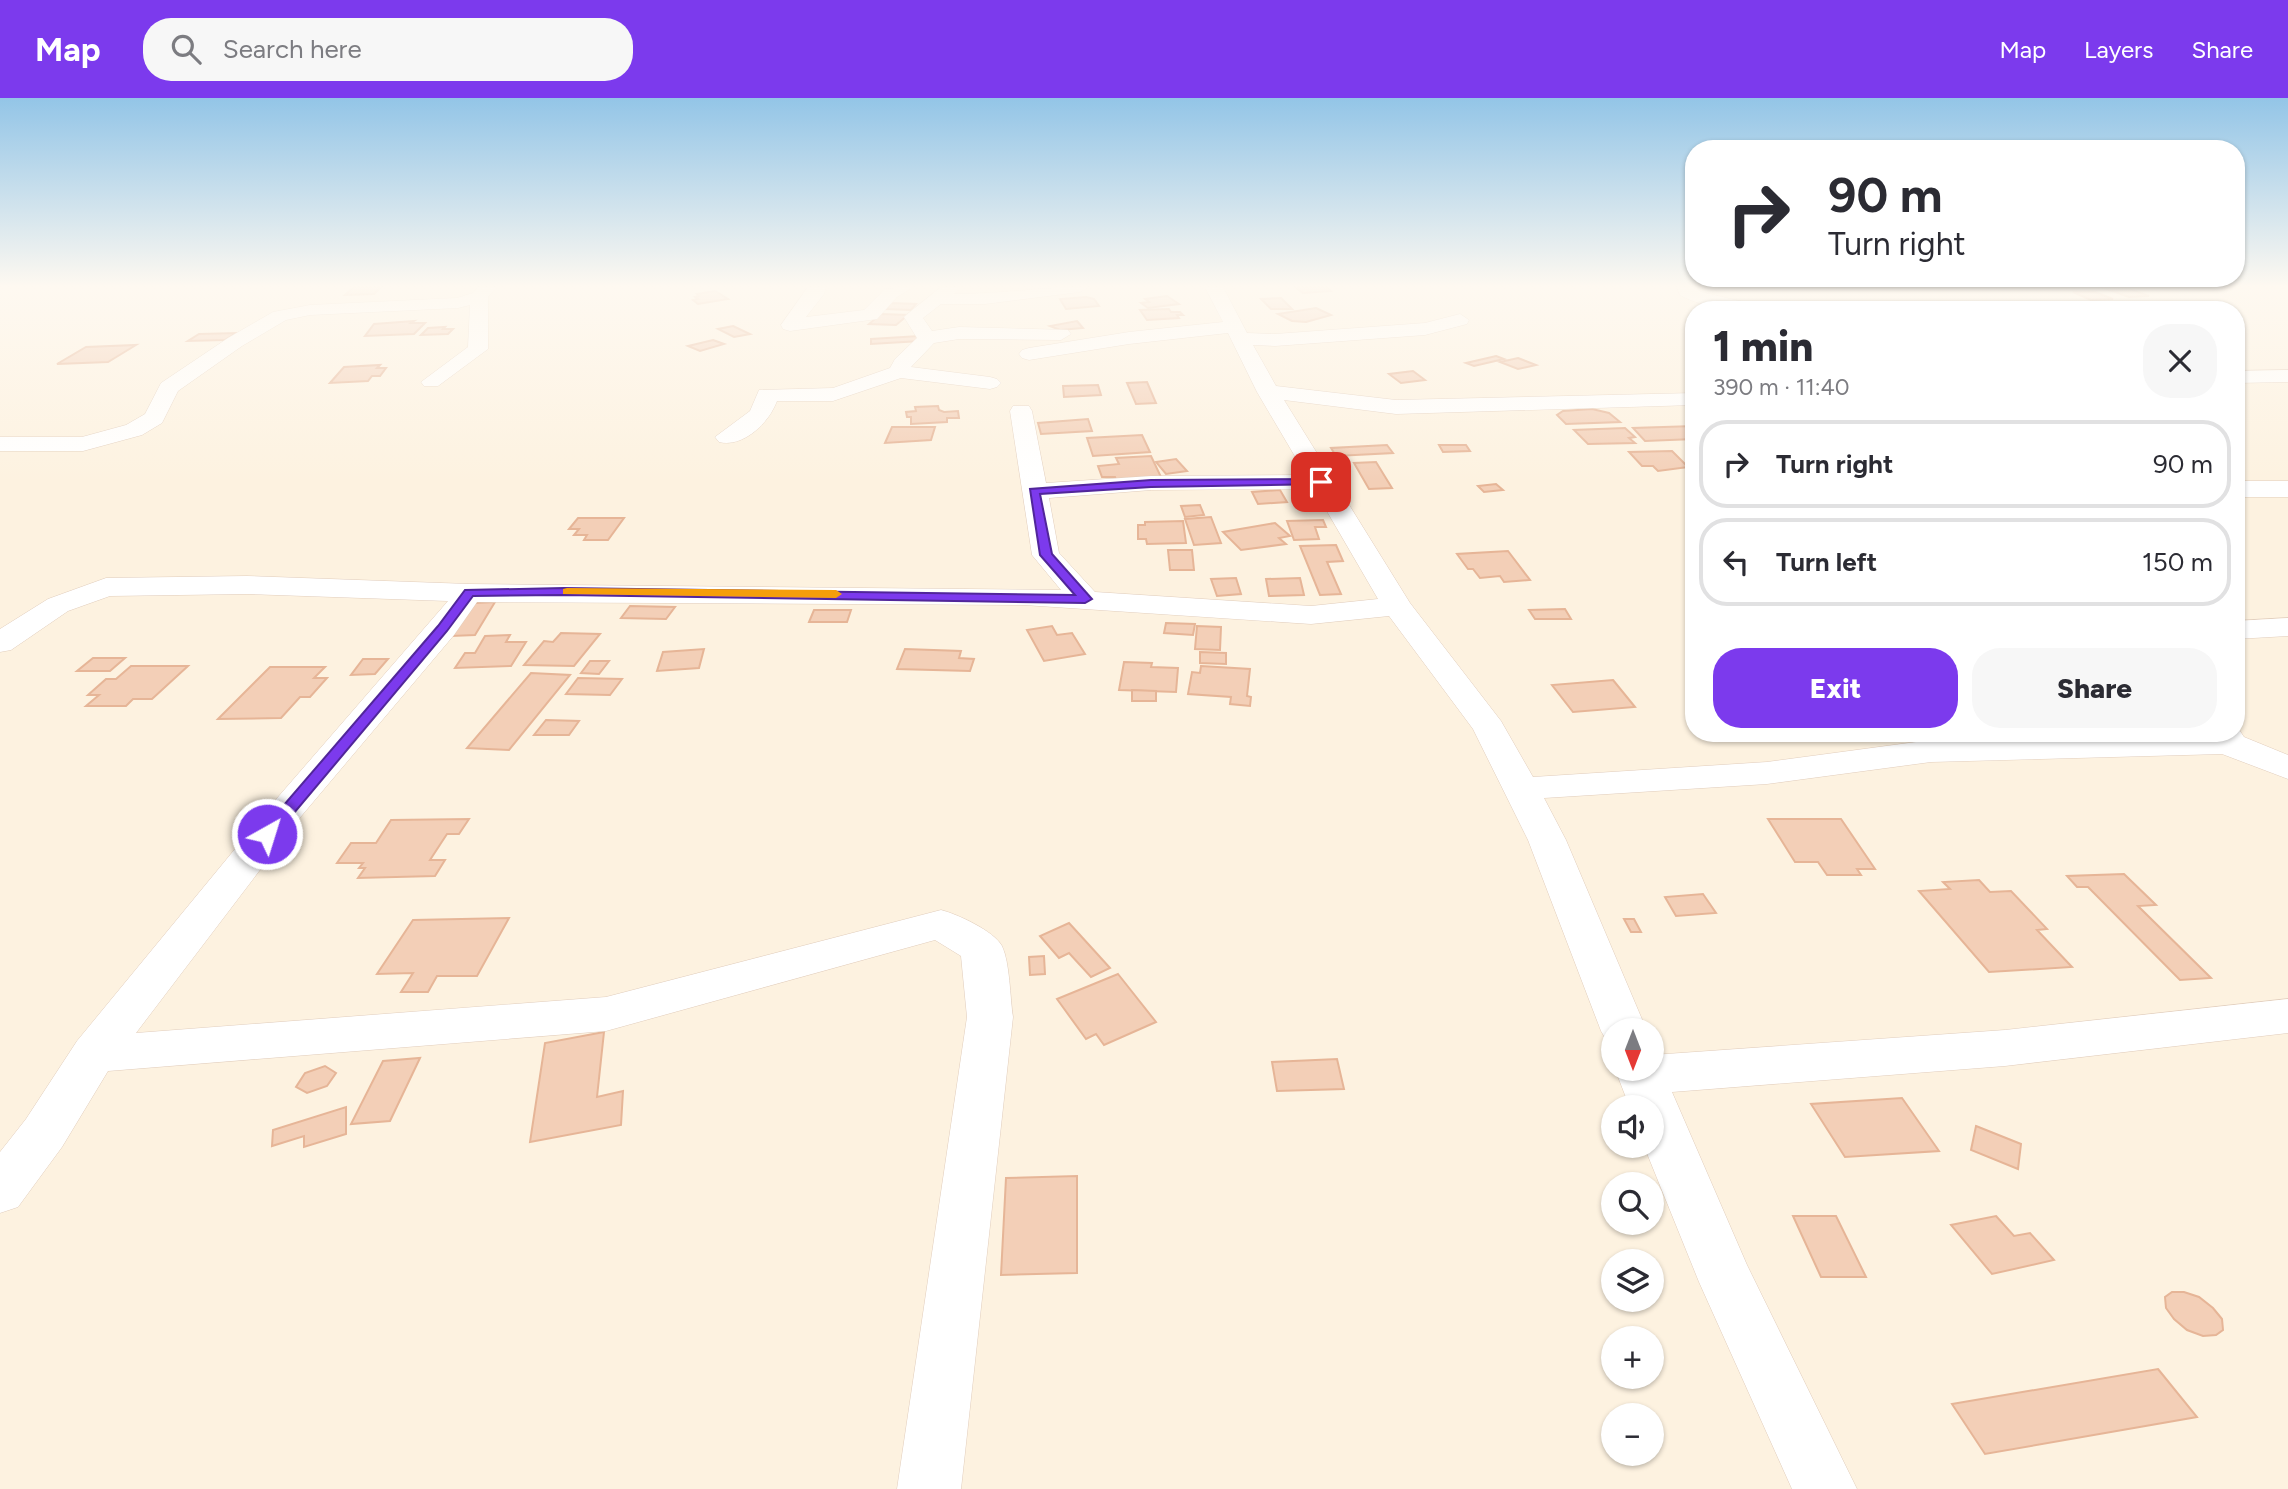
<!DOCTYPE html>
<html lang="en">
<head>
<meta charset="utf-8">
<style>
	:root { --surface:#fff; --page:#f7f7f7; --text:#2b2b33; --muted:#7c7c81; --line:#e1e1e2; --accent:#7c3aed }
	body { margin:0; font-family:Figtree,sans-serif; background:var(--page); color:var(--text); height:100vh; display:flex; flex-direction:column; font-size:26px; white-space:nowrap }
	* { box-sizing:border-box; margin:0 }
	p { font-size:23px; color:var(--muted) }
	.icon { flex:none; width:38px; height:38px; fill:none; stroke:currentColor; stroke-width:2; stroke-linecap:round; stroke-linejoin:round }
	.map { position:relative; flex:1; overflow:hidden }
	.sheet { position:absolute; left:1685px; top:203px; width:560px; height:441px; display:flex; flex-direction:column; background:var(--surface); border-radius:28px; box-shadow:0 2px 5px #0004 }
	.sheet>* { flex:none }
	.hud { position:absolute; left:1685px; top:42px; width:560px; height:147px; border-radius:28px; box-shadow:0 2px 5px #0004; background:#fff; color:var(--text); overflow:hidden }
	.needle { width:46px; rotate:180deg }
	.fabs { position:absolute; left:1601px; top:920px; display:grid; gap:14px }
	.fabs a { display:grid; place-items:center; width:63px; height:63px; border-radius:50%; background:var(--surface); box-shadow:0 2px 5px #0004; font-size:35px }
	.pin { position:absolute; display:grid; place-items:center; width:60px; height:60px; color:#fff; margin:-30px; border-radius:14px; box-shadow:0 4px 10px #0006 }
	.me { position:absolute; width:77px; margin:-38px; rotate:39deg; stroke-linejoin:round; filter:drop-shadow(0 0 5px #0008) }
	.turn { display:flex; align-items:center; gap:24px; height:147px; padding:0 28px; font-size:32px }
	.turn .icon { width:91px; height:91px; stroke-width:2.5 }
	.turn b { display:block; font-size:49px; line-height:60px }
	.round { display:grid; place-items:center; flex:none; width:74px; height:74px; border-radius:28px; background:var(--page) }
	.headline { display:flex; align-items:center; justify-content:space-between; height:119px; padding:0 28px }
	h1 { font-size:42px; font-weight:800; line-height:52px }
	.button { display:flex; gap:14px; margin-top:auto; padding:14px 28px }
	.button a { flex:1; height:80px; border-radius:28px; background:var(--accent); color:#fff; font-size:28px; font-weight:800; line-height:80px; text-align:center }
	.button a+a { background:var(--page); color:var(--text) }
	ul { padding:0; list-style:none }
	li { display:flex; align-items:center; gap:21px; height:88px; margin:0 14px 10px; padding:0 14px; border:4px solid var(--line); border-radius:28px }
	li div { flex:1 }
	li b { display:block; font-size:26px }
	li em { font-style:normal }
	header { display:flex; align-items:center; gap:42px; box-sizing:border-box; height:98px; padding:0 35px; background:var(--accent); color:#fff }
	header strong { font-size:33px }
	nav { display:flex; gap:38px; margin-inline-start:auto; font-size:24px }
	.search { width:490px; height:63px; background:var(--page); display:flex; align-items:center; gap:18px; box-sizing:border-box; padding:0 24px; border-radius:28px; color:var(--muted); font-size:26px }
	.map>svg:first-child { display:block }
</style>
</head>
<body>
<header>
<strong>Map</strong>
<div class="search"><svg class="icon" aria-label="search" viewBox="0 0 24 24"><circle cx="10" cy="10" r="6"/><path d="M15 15l6 6"/></svg>Search here</div>
<nav><a>Map</a><a>Layers</a><a>Share</a></nav>
</header>
<div class="map">
<svg width="2288" height="1391" viewBox="0 0 2288 1391">
	<rect width="100%" height="100%" fill="#fdf2e0"/>
	<!-- building -->
	<g fill="#f3cfb7" stroke="#e6b597" stroke-width="2">
		<polygon points="354,189 381,189 374,196 345,197"/>
		<polygon points="1295,189 1326,189 1331,193 1303,195"/>
		<polygon points="2101,189 2124,189 2149,198 2129,199"/>
		<polygon points="715,193 728,201 698,206 693,202 698,201 695,199 699,198 697,196"/>
		<polygon points="2073,194 2095,194 2113,201 2091,202"/>
		<polygon points="1167,198 1179,206 1148,210 1141,205 1149,204 1145,201"/>
		<polygon points="1086,199 1094,201 1099,208 1066,211 1060,201"/>
		<polygon points="1281,200 1292,211 1271,211 1261,201"/>
		<polygon points="891,205 916,206 911,212 886,211"/>
		<polygon points="1316,210 1331,217 1306,224 1292,223 1278,216"/>
		<polygon points="1169,211 1171,214 1180,214 1183,217 1177,217 1179,220 1147,222 1140,212"/>
		<polygon points="881,216 908,217 896,227 869,226"/>
		<polygon points="414,223 411,225 425,225 414,236 365,238 374,226"/>
		<polygon points="1077,223 1083,230 1060,232 1050,228"/>
		<polygon points="733,228 750,236 734,239 718,231"/>
		<polygon points="445,229 443,231 453,231 448,236 421,237 428,230"/>
		<polygon points="236,235 225,242 188,243 199,236"/>
		<polygon points="919,238 920,243 871,246 871,241"/>
		<polygon points="713,242 724,246 700,253 688,248"/>
		<polygon points="136,247 108,264 57,266 86,249"/>
		<polygon points="1496,258 1504,261 1474,268 1466,265"/>
		<polygon points="1518,260 1536,267 1518,271 1500,264"/>
		<polygon points="380,267 377,270 386,270 380,278 372,278 368,283 330,285 344,269"/>
		<polygon points="1413,273 1425,282 1401,285 1389,276"/>
		<polygon points="1147,284 1156,305 1136,306 1127,285"/>
		<polygon points="1098,287 1101,297 1064,299 1063,288"/>
		<polygon points="938,308 939,312 944,314 958,313 959,320 947,320 947,324 911,326 911,319 907,319 906,314 916,313 915,309"/>
		<polygon points="1592,311 1609,315 1620,324 1566,326 1557,317 1563,313"/>
		<polygon points="1088,321 1092,333 1041,336 1038,325"/>
		<polygon points="1694,328 1694,341 1645,343 1633,330"/>
		<polygon points="892,329 935,329 931,342 885,345"/>
		<polygon points="1625,330 1635,339 1629,340 1635,345 1588,346 1574,332"/>
		<polygon points="1142,337 1150,354 1093,358 1087,340"/>
		<polygon points="1387,347 1393,355 1336,358 1331,350"/>
		<polygon points="1439,347 1466,347 1470,353 1443,354"/>
		<polygon points="1672,353 1688,369 1658,373 1653,368 1642,368 1629,354"/>
		<polygon points="1151,358 1161,379 1116,382 1115,379 1102,379 1098,368 1119,366 1116,360"/>
		<polygon points="1176,361 1187,373 1166,376 1156,364"/>
		<polygon points="1376,364 1392,390 1369,391 1354,365"/>
		<polygon points="1496,386 1503,392 1484,394 1478,388"/>
		<polygon points="1280,392 1287,404 1258,406 1252,394"/>
		<polygon points="1200,407 1204,417 1185,419 1181,408"/>
		<polygon points="1211,419 1221,445 1194,447 1185,421"/>
		<polygon points="578,420 624,420 608,442 584,442 587,437 574,437 579,431 569,431"/>
		<polygon points="1323,422 1326,429 1315,429 1319,441 1294,442 1287,423"/>
		<polygon points="1183,423 1186,445 1147,446 1146,441 1138,441 1138,427 1145,427 1145,424"/>
		<polygon points="1275,425 1290,438 1279,440 1286,446 1241,452 1223,434"/>
		<polygon points="1336,447 1343,463 1327,464 1341,496 1320,497 1300,448"/>
		<polygon points="1168,452 1192,452 1194,472 1170,472"/>
		<polygon points="1508,453 1530,482 1504,484 1500,478 1480,480 1473,471 1468,471 1457,456"/>
		<polygon points="1236,480 1241,496 1217,498 1211,481"/>
		<polygon points="1300,480 1304,497 1269,498 1266,481"/>
		<polygon points="495,504 475,537 452,538 474,505"/>
		<polygon points="630,508 675,509 666,521 621,520"/>
		<polygon points="1565,511 1571,521 1535,521 1529,512"/>
		<polygon points="814,512 851,512 847,524 809,524"/>
		<polygon points="1166,525 1195,526 1193,537 1164,535"/>
		<polygon points="1052,528 1057,537 1072,535 1085,556 1044,563 1027,532"/>
		<polygon points="1197,528 1221,529 1220,552 1195,551"/>
		<polygon points="561,535 600,536 574,568 524,567 544,543 553,544"/>
		<polygon points="510,537 506,544 526,544 511,568 455,570 465,555 475,555 485,538"/>
		<polygon points="704,551 699,570 657,573 663,554"/>
		<polygon points="905,551 961,553 959,560 974,561 970,573 897,571"/>
		<polygon points="1200,554 1226,555 1226,566 1200,565"/>
		<polygon points="93,560 125,560 110,573 77,573"/>
		<polygon points="363,561 388,561 375,576 351,577"/>
		<polygon points="590,563 609,563 599,576 581,575"/>
		<polygon points="1124,564 1152,565 1151,569 1178,570 1176,594 1119,592"/>
		<polygon points="131,568 188,568 152,601 133,601 126,608 86,608 99,597 88,597 106,581 116,581"/>
		<polygon points="1201,568 1250,571 1247,598 1251,599 1250,608 1230,606 1231,599 1188,596 1192,574 1200,575"/>
		<polygon points="270,569 325,569 314,580 327,580 310,599 300,599 281,620 218,621"/>
		<polygon points="531,575 570,577 509,652 467,650"/>
		<polygon points="578,580 622,581 610,597 566,596"/>
		<polygon points="1613,582 1635,609 1573,614 1552,587"/>
		<polygon points="1132,592 1156,593 1156,603 1132,603"/>
		<polygon points="546,622 579,623 569,637 534,637"/>
		<polygon points="469,721 459,736 447,736 430,762 445,762 435,778 358,780 365,770 359,770 363,765 337,765 351,745 376,745 391,722"/>
		<polygon points="1768,721 1841,721 1875,771 1857,771 1861,777 1827,777 1818,764 1795,764"/>
		<polygon points="2124,776 2156,807 2138,808 2211,880 2180,882 2088,789 2077,789 2067,778"/>
		<polygon points="1979,782 1990,794 2011,793 2047,831 2037,832 2072,869 1989,874 1919,793 1950,791 1943,784"/>
		<polygon points="1703,796 1716,815 1676,818 1665,799"/>
		<polygon points="509,820 477,878 437,878 428,894 401,894 413,875 377,876 413,822"/>
		<polygon points="1624,821 1634,821 1641,834 1631,834"/>
		<polygon points="1069,825 1080,837 1110,870 1091,879 1069,855 1059,860 1040,838"/>
		<polygon points="1044,858 1045,876 1030,877 1029,859"/>
		<polygon points="1118,876 1156,924 1104,947 1096,936 1086,941 1057,901"/>
		<polygon points="604,934 597,999 623,993 621,1027 530,1044 545,945"/>
		<polygon points="420,960 390,1023 351,1026 383,963"/>
		<polygon points="1337,961 1344,991 1277,993 1272,964"/>
		<polygon points="325,968 336,975 327,988 307,995 296,989 305,975"/>
		<polygon points="1902,1000 1939,1053 1845,1059 1811,1006"/>
		<polygon points="346,1009 346,1036 304,1049 304,1038 272,1048 273,1032"/>
		<polygon points="1976,1028 2021,1046 2018,1071 1971,1052"/>
		<polygon points="1077,1078 1077,1175 1001,1177 1006,1080"/>
		<polygon points="1793,1118 1836,1118 1866,1179 1821,1179"/>
		<polygon points="1996,1118 2014,1138 2030,1135 2054,1162 1992,1176 1951,1127"/>
		<polygon points="2172,1194 2184,1194 2199,1199 2213,1210 2222,1221 2223,1232 2216,1237 2203,1238 2187,1232 2174,1221 2166,1210 2165,1199"/>
		<polygon points="2158,1271 2197,1319 1985,1356 1952,1306"/>
	</g>
	<g fill="none" stroke-linecap="round" stroke-linejoin="round">
		<!-- street casing -->
		<g stroke="#e1cdbc" stroke-width="1">
			<g id="street">
				<polygon points="478,189 496,189 488,199 488,251 438,288 424,288 421,284 468,249 470,207 458,210 310,217 286,222 242,248 178,293 162,325 142,337 83,353 0,353 0,339 82,339 126,327 145,316 161,285 228,240 273,214 310,207 457,200 473,195"/>
				<polygon points="808,189 826,189 824,196 806,219 864,212 885,191 913,189 897,199 877,221 790,233 783,231 781,227"/>
				<path d="M941,189H961L954,196C999,196 1043,189 1089,189L1080,194L985,206H941L923,220L932,233L959,229L1068,232L1071,236L1061,242L959,241L934,245L911,269L990,279L997,281L1001,285L997,289L990,291L901,280L833,303H777C769,325 743,350 719,344L715,339L750,313L759,292L833,290L890,270L895,261L917,240L904,219Z"/>
				<path d="M1205,189H1223L1247,235L1275,236L1425,225L1460,216L1469,222L1467,226L1425,237L1275,248L1253,247L1276,288L1396,302L1694,295V307L1396,316L1284,302L1410,505L1501,623L1533,679L1767,664L1931,642L2236,635V627L2244,639L2288,657V681L2222,656L1931,664L1767,686L1544,700L1566,742L1647,933H1614V947L1608,945L1601,933L1528,742L1473,631L1389,518L1311,526L1024,507L477,504L454,537L298,722L136,935L606,899L941,812C957,816 994,833 1002,848C1010,865 1010,900 1013,919L961,1391H897L967,919L961,858L935,842L606,933L108,973L62,1049L18,1109L0,1115V1054L26,1021L77,943L272,706L448,503L247,496L110,498L68,513L11,552L0,554V531L48,501L106,480L247,478L469,486L1061,492L1032,457L1010,313L1013,308H1029L1032,313L1046,385L1151,378L1306,377L1257,294L1228,235L1129,246L1029,262L1022,260L1019,256L1022,252L1029,250L1129,234L1223,224ZM1314,391L1378,501L1311,508L1095,494L1059,455L1049,400L1151,392Z"/>
				<path d="M1677,189H1695L1701,194L1761,208L1764,212C1736,212 1705,211 1680,197Z"/>
				<polygon points="1820,204 1833,212 1813,212 1811,209 1814,205"/>
				<polygon points="2288,272 2288,284 2236,285 2236,273"/>
				<rect x="2236" y="383" width="52" height="16"/>
				<polygon points="2288,520 2288,538 2236,541 2236,523"/>
				<polygon points="2288,901 2288,935 2005,968 1672,994 1747,1167 1857,1391 1792,1391 1699,1184 1644,1048 1652,1048 1652,1010 1630,1010 1615,971 1652,971 1652,957 2005,932"/>
			</g>
		</g>
		<!-- street -->
		<use href="#street" fill="#fff" fill-rule="evenodd"/>
	</g>
	<!-- sky -->
	<linearGradient id="sky" x2="0" y2="1"><stop stop-color="#93c5e7"/><stop offset="0.49" stop-color="#fef9f1"/><stop offset="1" stop-color="#fef9f1" stop-opacity="0"/></linearGradient>
	<rect width="2288" height="384" fill="url(#sky)"/>
	<!-- route -->
	<polygon fill="#7c3aed" stroke="#51269a" stroke-width="2" points="1321,381 1327,384 1325,386 1151,389 1040,396 1052,456 1092,501 1085,505 564,497 473,498 447,533 273,740 261,740 259,736 438,528 465,492 564,490 1075,497 1040,457 1030,391 1151,382"/>
	<!-- slow -->
	<polygon fill="#f59e0b" points="567,490 836,492 842,496 836,500 563,496 563,491"/>
</svg>
<div class="fabs">
<a><svg class="needle" viewBox="-14 -14 28 28"><path d="M0-13l5 13h-10z" fill="#e53935"/><path d="M0 13l5-13h-10z" fill="#7c7c81"/></svg></a>
<a><svg class="icon" aria-label="sound" viewBox="0 0 24 24"><path d="M4 9h4l5-4v14l-5-4H4zM17 9q2 3 0 6"/></svg></a>
<a><svg class="icon" aria-label="search" viewBox="0 0 24 24"><circle cx="10" cy="10" r="6"/><path d="M15 15l6 6"/></svg></a>
<a><svg class="icon" aria-label="layers" viewBox="0 0 24 24"><path d="M12 4l9 5-9 5-9-5zM3 14l9 5 9-5"/></svg></a>
<a>+</a>
<a>−</a>
</div>
<div class="pin" style="left:1321px;top:384px;background:#d93025"><svg class="icon" aria-label="arrive" viewBox="0 0 24 24"><path d="M6 21V4h12l-3 4 3 4H6"/></svg></div>
<svg class="me" style="left:267px;top:736px" viewBox="-20 -20 40 40"><circle r="17" fill="#7c3aed" stroke="#fff" stroke-width="3"/><path d="M0-11L8 9 0 5-8 9z" fill="#fff"/></svg>
<div class="hud">
<div class="turn"><svg class="icon" aria-label="right" viewBox="0 0 24 24"><path d="M7 20v-9h11M14 6l5 5-5 5"/></svg><div><b>90 m</b>Turn right</div></div>
</div>
<section class="sheet">
<div class="headline"><div><h1>1 min</h1><p>390 m · 11:40</p></div><a class="round"><svg class="icon" aria-label="close" viewBox="0 0 24 24"><path d="M6 6l12 12M18 6L6 18"/></svg></a></div>
<ul>
<li><svg class="icon" aria-label="right" viewBox="0 0 24 24"><path d="M7 20v-9h11M14 6l5 5-5 5"/></svg><div><b>Turn right</b></div><em>90 m</em></li>
<li><svg class="icon" aria-label="left" viewBox="0 0 24 24"><path d="M17 20v-9H6M10 6l-5 5 5 5"/></svg><div><b>Turn left</b></div><em>150 m</em></li>
</ul>
<div class="button"><a>Exit</a><a>Share</a></div>
</section>
</div>
</body>
</html>
